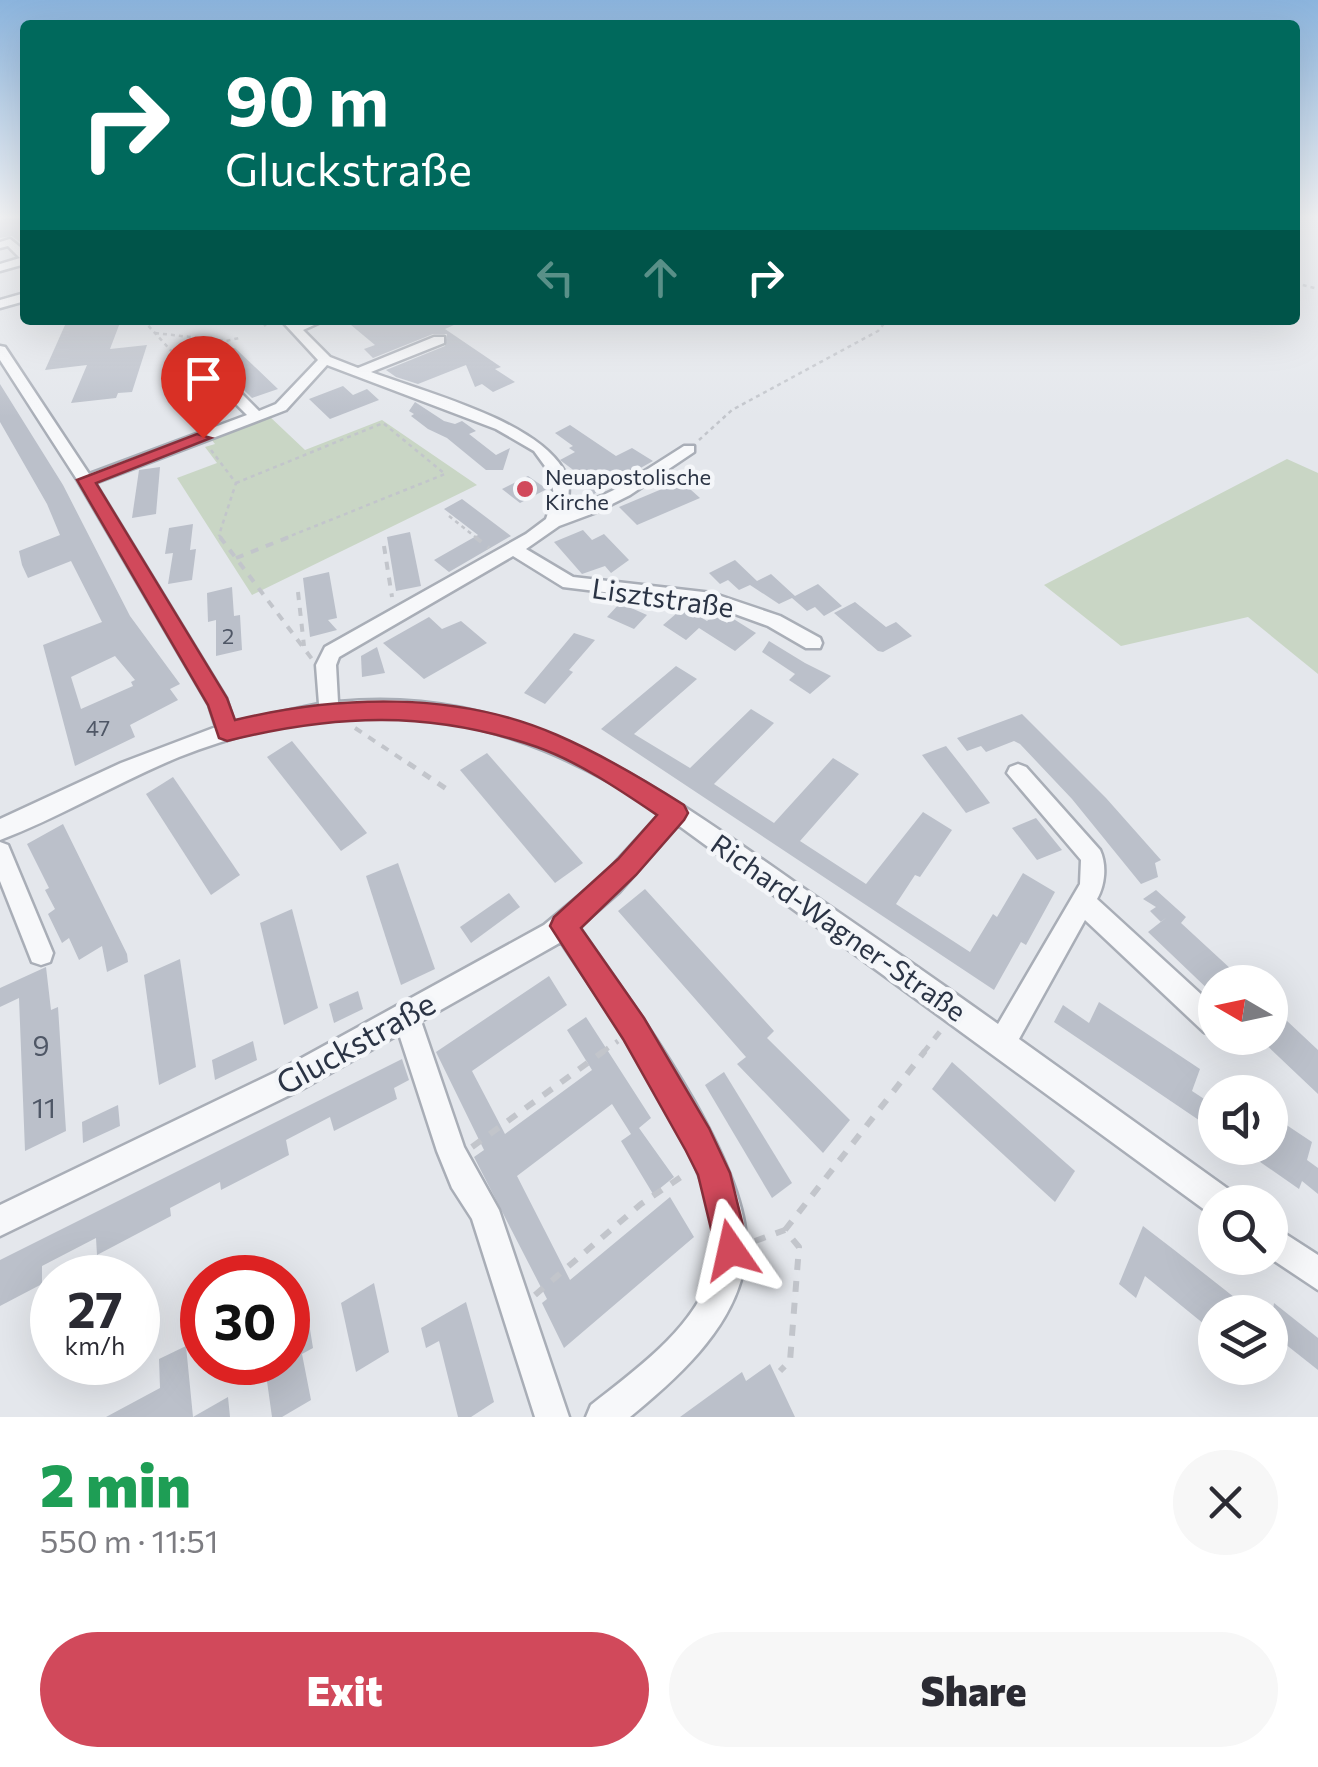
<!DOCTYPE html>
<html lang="en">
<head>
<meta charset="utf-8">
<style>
	:root { --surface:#fff; --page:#f7f7f7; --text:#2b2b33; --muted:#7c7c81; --accent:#d1495b }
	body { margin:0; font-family:Commissioner,sans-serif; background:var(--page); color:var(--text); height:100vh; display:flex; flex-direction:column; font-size:38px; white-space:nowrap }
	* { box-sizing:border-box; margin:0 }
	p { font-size:32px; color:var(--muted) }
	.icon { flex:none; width:55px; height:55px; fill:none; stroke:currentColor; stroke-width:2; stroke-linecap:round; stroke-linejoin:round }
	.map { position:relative; height:1417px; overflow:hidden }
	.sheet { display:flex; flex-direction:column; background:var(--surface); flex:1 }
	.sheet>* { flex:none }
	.top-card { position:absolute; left:20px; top:20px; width:1280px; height:305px; border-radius:10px; box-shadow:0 10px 40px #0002; background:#00695c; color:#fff; overflow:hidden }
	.needle { width:65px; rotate:279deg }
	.buttons { position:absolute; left:1198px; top:965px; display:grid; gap:20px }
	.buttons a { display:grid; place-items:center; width:90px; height:90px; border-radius:50%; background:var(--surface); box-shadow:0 10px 40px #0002; font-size:50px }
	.speed { position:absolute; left:30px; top:1255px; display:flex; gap:20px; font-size:50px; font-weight:700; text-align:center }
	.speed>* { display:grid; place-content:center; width:130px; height:130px; border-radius:50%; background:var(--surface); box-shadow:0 10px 40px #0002; line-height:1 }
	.speed small { font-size:25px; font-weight:400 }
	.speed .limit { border:15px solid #d22; background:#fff; color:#111 }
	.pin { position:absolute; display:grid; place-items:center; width:85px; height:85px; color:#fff; margin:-102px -42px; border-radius:50% 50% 50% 0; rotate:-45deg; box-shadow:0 0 10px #0007 }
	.pin .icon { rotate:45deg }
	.me { position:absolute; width:110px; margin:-55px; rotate:349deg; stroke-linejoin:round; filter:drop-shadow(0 0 8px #0008) }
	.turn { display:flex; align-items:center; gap:35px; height:210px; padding:0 40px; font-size:45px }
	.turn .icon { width:130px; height:130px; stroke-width:2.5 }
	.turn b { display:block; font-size:70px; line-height:85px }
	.lanes { display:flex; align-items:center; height:95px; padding:0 40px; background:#0003; justify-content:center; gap:50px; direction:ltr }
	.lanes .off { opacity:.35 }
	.round { display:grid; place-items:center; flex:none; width:105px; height:105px; border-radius:52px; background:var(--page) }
	.summary { display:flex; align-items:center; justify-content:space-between; height:170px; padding:0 40px }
	h1 { font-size:60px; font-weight:800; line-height:75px; color:#1e9e55 }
	.action { display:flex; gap:20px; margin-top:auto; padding:20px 40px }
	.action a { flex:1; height:115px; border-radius:60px; background:var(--accent); color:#fff; font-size:40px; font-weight:800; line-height:115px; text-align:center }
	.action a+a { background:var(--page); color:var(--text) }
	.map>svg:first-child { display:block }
</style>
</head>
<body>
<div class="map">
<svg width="1318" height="1417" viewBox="0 0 1318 1417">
	<rect width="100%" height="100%" fill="#e4e7ec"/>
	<!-- green -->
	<g fill="#c9d6c5">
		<polygon points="268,415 305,450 382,420 477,485 252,595 177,478 217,463 205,447 215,444 211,439"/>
		<polygon points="1287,459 1318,473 1318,674 1248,617 1121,646 1044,585"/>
	</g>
	<!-- building -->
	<g fill="#bbc0ca" fill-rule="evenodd">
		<polygon points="8,218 25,218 25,246 12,236 0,238 0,220"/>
		<polygon points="91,320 121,320 110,349 147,345 132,392 118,393 116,398 71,403 87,365 45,370 65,325"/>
		<polygon points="345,320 465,320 445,329 501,367 495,369 515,382 493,392 482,384 475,387 466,365 418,384 396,377 386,370 445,346 447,334 433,334 373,358 364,349 375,345"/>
		<polygon points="235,348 278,389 252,398 219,366 228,363 218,353"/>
		<path d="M0,384L63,485L130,616L180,684L170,689L178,700L130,725L135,737L75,766L43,645L102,622L71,561L28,578L22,565L19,551L60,535L47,504L0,422ZM115,656L135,680L131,682L133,686L81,709L71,677Z"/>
		<polygon points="343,386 353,395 367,389 379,400 330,419 309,399"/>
		<polygon points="415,402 444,421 455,424 462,421 476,431 469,434 496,455 510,448 503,470 486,470 447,438 428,429 411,416 414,414 409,411"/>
		<polygon points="570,425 616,456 632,448 653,461 594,494 578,482 584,478 560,460 575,452 569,448 573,446 555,433"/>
		<polygon points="160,467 156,514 132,518 139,470"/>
		<polygon points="528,476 547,489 520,503 502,489"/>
		<polygon points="681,481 700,498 637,525 619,507"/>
		<polygon points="462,499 511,536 449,572 434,560 478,535 444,509"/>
		<polygon points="193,524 190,550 196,549 192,580 168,584 173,553 165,554 169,528"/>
		<polygon points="583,530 592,540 604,534 629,560 611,573 605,566 582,574 554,542"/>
		<polygon points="410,532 421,586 396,591 387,537"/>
		<polygon points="735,560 757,581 771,574 795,596 818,584 842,606 824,616 815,607 807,611 792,598 779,604 750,585 739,590 728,580 720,584 709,573"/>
		<polygon points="329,572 337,618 328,620 337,630 310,637 303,578"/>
		<polygon points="232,587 234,616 240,615 242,650 216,656 216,620 208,622 207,593"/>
		<polygon points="855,602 886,627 896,622 912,636 883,652 878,651 834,613"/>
		<polygon points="620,603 647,615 634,629 607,617"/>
		<polygon points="684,607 707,621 714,615 727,623 732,618 756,633 735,651 699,628 686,640 663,625"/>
		<polygon points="429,617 442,629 461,621 487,643 424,679 383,643"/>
		<polygon points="574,633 595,640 569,670 573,672 545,704 524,693"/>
		<polygon points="769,641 805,663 831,676 810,694 789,680 795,674 762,652"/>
		<polygon points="377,647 385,673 362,677 361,656"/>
		<polygon points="676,666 697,679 634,734 690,768 751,709 774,723 714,784 774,823 833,758 859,774 800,841 866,884 923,812 952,830 920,877 915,875 896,904 970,952 993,914 997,917 1023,873 1055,892 1026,945 1021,942 994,990 601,729"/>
		<polygon points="1022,714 1106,798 1161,860 1155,863 1158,877 1141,884 1072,799 1020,744 1014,741 986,752 981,746 967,751 957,738"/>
		<polygon points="292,741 367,833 341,851 267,757"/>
		<polygon points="946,746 968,774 990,803 966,813 922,755"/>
		<polygon points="487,753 583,863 555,883 460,770"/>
		<polygon points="173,777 240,875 211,895 146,794"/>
		<polygon points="1036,818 1062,850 1037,860 1012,828"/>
		<polygon points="63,824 127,954 128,962 107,972 102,946 79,960 69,938 62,943 48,914 55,909 45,890 49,888 27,844"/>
		<polygon points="398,863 435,969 401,985 366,876"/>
		<polygon points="645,889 774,1031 767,1038 850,1120 823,1153 737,1064 746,1057 618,911"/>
		<polygon points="1156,890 1186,917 1181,923 1245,982 1215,982 1215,996 1148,932 1167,917 1161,922 1150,911 1156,907 1143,899"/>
		<polygon points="509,893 520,907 471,943 460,927"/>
		<polygon points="292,909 318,1008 284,1025 260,923"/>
		<polygon points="180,959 196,1067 159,1085 144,975"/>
		<polygon points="46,967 51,1010 58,1007 66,1131 25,1151 19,998 0,1007 0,988"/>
		<polygon points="549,976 567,1005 472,1071 505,1134 592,1070 567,1030 586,1017 651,1118 639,1128 674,1177 653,1194 621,1141 631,1134 612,1104 517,1176 570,1280 670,1197 694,1237 564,1348 542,1303 547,1299 474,1157 484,1150 436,1052"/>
		<polygon points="358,991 363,1009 334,1023 329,1004"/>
		<polygon points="1099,1002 1200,1069 1192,1091 1215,1106 1215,1131 1054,1022 1063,1005 1089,1023"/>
		<polygon points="1270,1005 1318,1050 1318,1094 1259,1038 1270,1038"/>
		<polygon points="253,1041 257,1060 215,1080 212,1060"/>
		<polygon points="402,1059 409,1080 394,1088 397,1099 334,1131 330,1117 309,1128 286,1140 289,1155 221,1190 220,1182 170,1208 171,1216 97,1255 96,1238 42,1266 42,1284 0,1306 0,1260"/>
		<polygon points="952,1062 1075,1171 1055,1202 932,1089"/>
		<polygon points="724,1072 792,1183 772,1198 705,1085"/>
		<polygon points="118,1105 120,1126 83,1143 82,1122"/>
		<polygon points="1270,1114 1312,1142 1307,1160 1318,1168 1318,1194 1302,1181 1299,1189 1240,1148 1270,1148"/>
		<polygon points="1143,1226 1173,1249 1253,1312 1215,1312 1215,1333 1145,1276 1136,1298 1119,1284"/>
		<polygon points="374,1283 389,1352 356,1372 341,1303"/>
		<polygon points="466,1302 494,1402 471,1417 458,1417 439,1341 426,1348 421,1328"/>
		<polygon points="1274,1303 1318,1338 1318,1370 1270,1332"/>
		<polygon points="309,1323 313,1348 302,1354 311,1400 282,1417 272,1417 266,1374 290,1360 288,1335"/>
		<polygon points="186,1346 193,1417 228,1397 230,1417 106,1417 160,1388 159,1359"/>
		<polygon points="770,1364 795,1417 680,1417 742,1372 746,1381"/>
	</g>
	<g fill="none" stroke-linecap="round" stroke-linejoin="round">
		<!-- minor casing -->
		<g stroke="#a9aeb7" stroke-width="5">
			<g id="minor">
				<polygon points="10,239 25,251 25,264 0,271 0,264 20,258 8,246 0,248 0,242"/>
				<polygon points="25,293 25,301 0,308 0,300"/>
				<path d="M281,320H294L297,324L325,320L303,330L330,357L358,368L434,337H444V343L371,372C424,392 534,420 563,469C572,483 569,499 564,514L618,488L684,446H694V452L630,495L594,513L559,526L526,549L573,577L712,593L780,616L820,638L822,643L820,648H806L768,626L710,605L563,587L513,556L339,657L336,665L338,702C518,684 654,784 793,881C861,928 930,975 998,1024L1080,884L1081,860L1007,773L1010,767L1018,764L1026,767L1100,850C1107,865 1105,885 1097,899L1215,1007V1035L1204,1032L1085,920L1019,1039L1231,1191L1235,1202H1215V1215L1209,1213L678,825L619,892L579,927C629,999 752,1164 746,1251C742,1321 680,1376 630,1417H586L591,1405C634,1371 691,1331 710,1277C741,1188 609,1016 561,942L421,1021L464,1147L499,1210L569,1417H535L472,1219L452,1188L437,1151L399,1034L300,1090L0,1236V1205L280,1070L544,925L603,876L661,813C500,708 360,686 179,757C118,782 61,817 0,840V819L121,763L216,727L209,705L78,481L0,360V346L5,347L89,474L247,415L195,363V357H205L259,411L276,404L318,360ZM327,365L496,429L534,451L550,473L554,495L546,519L526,534L325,647L316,665L319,704L234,722L226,698L95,483L286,410Z"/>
				<polygon points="0,842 8,845 53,953 50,962 41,965 32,962 0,881"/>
				<polygon points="1270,1224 1318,1255 1318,1290 1270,1258"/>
			</g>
		</g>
		<!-- path-far3 -->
		<g stroke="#c2c5cb" stroke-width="2.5" stroke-dasharray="4 4" stroke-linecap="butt">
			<polyline points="1295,283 1318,289"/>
			<polyline points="143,320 187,368"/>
			<polyline points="264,326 271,320"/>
			<polyline points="155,333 226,341 239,338"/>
			<polyline points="214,397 228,412"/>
			<polyline points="699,440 732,410 878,331 887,320"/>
			<polyline points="211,450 236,483 219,535 222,539"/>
			<polyline points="236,483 383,423 445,474 283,539"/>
			<polyline points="449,516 478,539"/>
		</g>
		<!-- path-far2 -->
		<g stroke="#c2c5cb" stroke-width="4" stroke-dasharray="8 8" stroke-linecap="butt">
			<polyline points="220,537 312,659"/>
			<polyline points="475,537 489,548"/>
			<polyline points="384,546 392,597"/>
			<polyline points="236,558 289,537"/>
			<polyline points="298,592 304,646"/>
			<polyline points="355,728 412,766"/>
		</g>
		<!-- path-far1 -->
		<g stroke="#c2c5cb" stroke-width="5" stroke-dasharray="9 9" stroke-linecap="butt">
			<polyline points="408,763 451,792"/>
			<polyline points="601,1053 618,1041"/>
			<polyline points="923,1053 942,1029"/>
		</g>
		<!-- path -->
		<g stroke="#c2c5cb" stroke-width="6" stroke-dasharray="11 11" stroke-linecap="butt">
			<polyline points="472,1147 604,1051"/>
			<polyline points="785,1230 925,1051"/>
			<polyline points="755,1241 785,1230 799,1247 790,1361 780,1371"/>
			<polyline points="535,1295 641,1204 687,1173"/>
		</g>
		<!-- minor -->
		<use href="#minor" fill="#f7f8fa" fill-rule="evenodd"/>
	</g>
	<!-- sky -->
	<linearGradient id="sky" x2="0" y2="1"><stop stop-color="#8bb4dd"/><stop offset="0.52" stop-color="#f3f4f6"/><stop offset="1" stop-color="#f3f4f6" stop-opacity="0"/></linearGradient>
	<rect width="1318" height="417" fill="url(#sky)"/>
	<!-- route -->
	<path fill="#d1495b" stroke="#882f3b" stroke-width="2.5" d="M197,434L211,438L96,483L227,698L235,720C338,695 457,691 557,735C601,754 643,779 684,805L688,813L684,820L636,875L581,928L644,1018L709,1128L730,1173L749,1250L744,1262L731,1267L719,1262L698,1175L686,1151L623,1039L550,926L554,917L618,859L657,815C620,790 579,762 537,747C430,710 335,714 227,741L219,738L208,705L77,480Z"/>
	<!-- markers -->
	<circle fill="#d1495b" stroke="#f4f6f9" stroke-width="4" cx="525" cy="489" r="10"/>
	<g text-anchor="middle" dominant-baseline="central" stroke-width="9" stroke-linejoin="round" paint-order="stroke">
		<!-- far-poi labels -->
		<g font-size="22" fill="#2b3445" stroke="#f4f6f9" text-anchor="start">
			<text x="545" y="476">Neuapostolische<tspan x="545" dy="25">Kirche</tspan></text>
		</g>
		<!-- number labels -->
		<g font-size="22" fill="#4f5766">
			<text x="228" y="635">2</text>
			<text x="98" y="727">47</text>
		</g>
		<!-- street labels -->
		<g font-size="28" fill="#2b3445" stroke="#f4f6f9">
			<text transform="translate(663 597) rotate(8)">Lisztstraße</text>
			<text transform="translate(839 927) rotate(35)">Richard-Wagner-Straße</text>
		</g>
		<!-- near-number labels -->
		<g font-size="28" fill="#4f5766">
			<text x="41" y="1045">9</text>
			<text x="44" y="1107">11</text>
		</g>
		<!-- near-street labels -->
		<g font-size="32" fill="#2b3445" stroke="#f4f6f9">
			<text transform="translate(355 1042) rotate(-29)">Gluckstraße</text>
		</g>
	</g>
</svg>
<div class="buttons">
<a><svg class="needle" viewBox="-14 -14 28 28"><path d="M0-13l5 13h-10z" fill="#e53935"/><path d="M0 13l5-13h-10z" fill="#7c7c81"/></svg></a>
<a><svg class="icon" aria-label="sound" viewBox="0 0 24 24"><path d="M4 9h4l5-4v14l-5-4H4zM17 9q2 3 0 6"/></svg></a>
<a><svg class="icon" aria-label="search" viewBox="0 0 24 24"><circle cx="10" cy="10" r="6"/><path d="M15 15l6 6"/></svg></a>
<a><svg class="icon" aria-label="layers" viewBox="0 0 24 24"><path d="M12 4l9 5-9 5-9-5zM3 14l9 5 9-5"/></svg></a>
</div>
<div class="speed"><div>27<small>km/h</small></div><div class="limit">30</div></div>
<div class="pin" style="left:203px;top:438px;background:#d93025"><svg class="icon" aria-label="arrive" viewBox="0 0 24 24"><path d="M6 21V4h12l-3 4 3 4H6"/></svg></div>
<svg class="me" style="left:731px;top:1250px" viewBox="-20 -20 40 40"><path d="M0-17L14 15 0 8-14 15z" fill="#d1495b" stroke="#fff" stroke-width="4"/></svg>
<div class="top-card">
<div class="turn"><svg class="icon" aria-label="right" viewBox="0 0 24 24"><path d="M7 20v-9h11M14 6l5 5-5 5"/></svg><div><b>90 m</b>Gluckstraße</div></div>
<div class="lanes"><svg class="icon off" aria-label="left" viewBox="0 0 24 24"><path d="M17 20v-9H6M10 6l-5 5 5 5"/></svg><svg class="icon off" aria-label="ahead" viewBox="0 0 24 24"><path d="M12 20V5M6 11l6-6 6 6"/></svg><svg class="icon" aria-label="right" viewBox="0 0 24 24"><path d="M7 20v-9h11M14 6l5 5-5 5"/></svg></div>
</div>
</div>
<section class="sheet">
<div class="summary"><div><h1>2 min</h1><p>550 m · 11:51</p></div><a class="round"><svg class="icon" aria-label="close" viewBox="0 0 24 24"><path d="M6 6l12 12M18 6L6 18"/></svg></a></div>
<div class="action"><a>Exit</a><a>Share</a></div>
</section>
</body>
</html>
